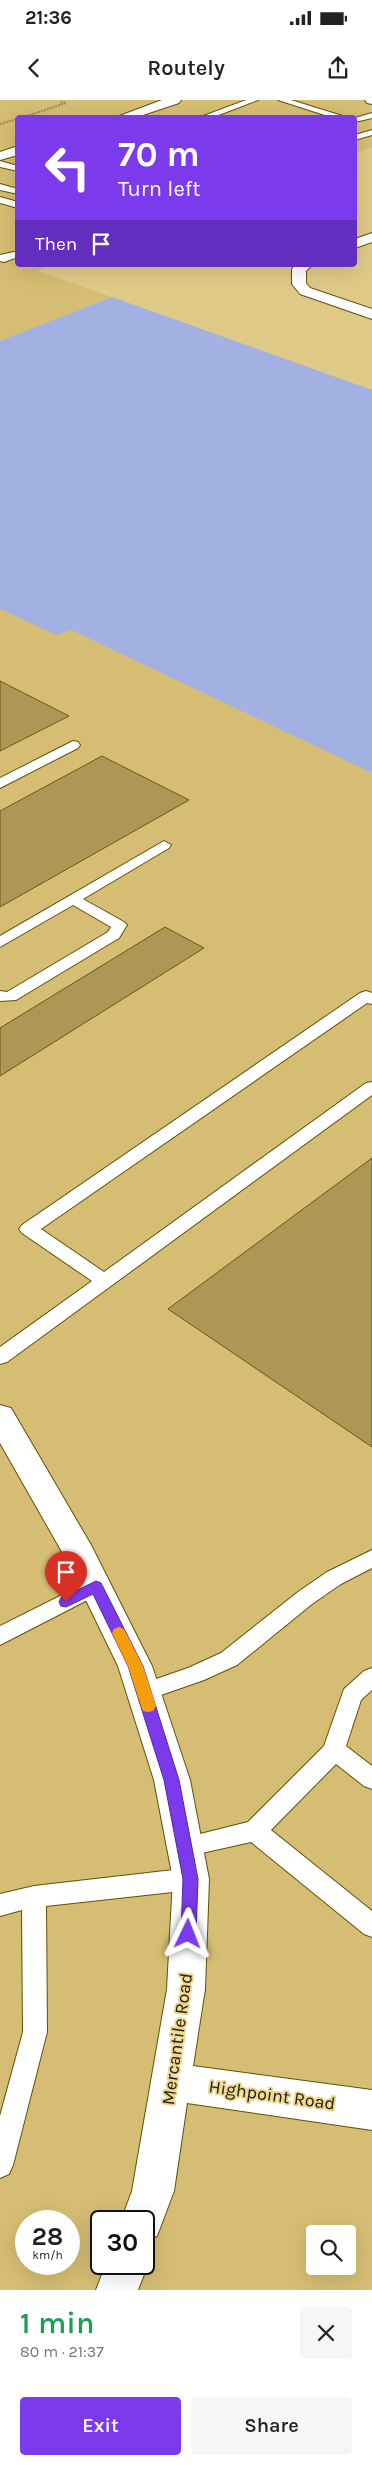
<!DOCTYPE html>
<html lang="en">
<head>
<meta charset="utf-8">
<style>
	:root { --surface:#fff; --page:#f6f6f6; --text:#222; --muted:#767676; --accent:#7c3aed }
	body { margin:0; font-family:Karla,sans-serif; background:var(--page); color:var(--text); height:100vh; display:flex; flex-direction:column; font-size:19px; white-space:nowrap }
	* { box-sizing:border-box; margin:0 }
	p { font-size:16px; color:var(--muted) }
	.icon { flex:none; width:28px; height:28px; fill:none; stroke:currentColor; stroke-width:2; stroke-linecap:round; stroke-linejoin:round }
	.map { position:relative; height:2190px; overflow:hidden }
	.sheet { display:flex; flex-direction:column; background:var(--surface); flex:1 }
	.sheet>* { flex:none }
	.banner { position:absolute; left:15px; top:15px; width:342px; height:152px; border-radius:5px; box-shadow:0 5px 20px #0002; background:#7c3aed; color:#fff; overflow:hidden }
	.controls { position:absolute; left:306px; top:2125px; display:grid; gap:10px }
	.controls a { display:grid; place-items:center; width:50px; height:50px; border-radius:5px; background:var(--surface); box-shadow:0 5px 20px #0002; font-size:25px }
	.speed { position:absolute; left:15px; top:2110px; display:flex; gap:10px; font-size:25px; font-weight:700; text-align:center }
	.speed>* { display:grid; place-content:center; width:65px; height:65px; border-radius:50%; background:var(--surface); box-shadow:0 5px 20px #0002; line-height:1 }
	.speed small { font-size:12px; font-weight:400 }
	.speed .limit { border:2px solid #111; border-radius:8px; background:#fff; color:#111 }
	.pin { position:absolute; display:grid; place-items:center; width:42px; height:42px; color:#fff; margin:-51px -21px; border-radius:50% 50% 50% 0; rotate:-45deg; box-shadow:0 0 5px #0007 }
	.pin .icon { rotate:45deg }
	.me { position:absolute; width:55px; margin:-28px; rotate:2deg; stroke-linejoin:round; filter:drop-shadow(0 0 4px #0008) }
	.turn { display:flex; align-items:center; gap:18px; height:105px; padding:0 20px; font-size:22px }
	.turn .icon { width:65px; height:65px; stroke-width:2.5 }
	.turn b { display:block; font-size:35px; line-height:42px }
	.then { display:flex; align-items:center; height:48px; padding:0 20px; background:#0003; gap:10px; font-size:19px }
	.round { display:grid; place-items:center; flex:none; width:52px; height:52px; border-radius:5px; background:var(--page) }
	.headline { display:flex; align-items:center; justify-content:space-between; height:85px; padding:0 20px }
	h1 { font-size:30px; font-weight:600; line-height:38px; color:#1e9e55 }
	.action { display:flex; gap:10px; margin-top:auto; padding:10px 20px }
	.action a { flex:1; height:58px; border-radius:5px; background:var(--accent); color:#fff; font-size:20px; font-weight:600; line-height:58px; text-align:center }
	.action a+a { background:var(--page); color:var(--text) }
	.status { display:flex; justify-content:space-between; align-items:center; height:35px; padding:0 25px; background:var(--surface); direction:ltr }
	.status svg { height:14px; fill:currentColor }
	header { display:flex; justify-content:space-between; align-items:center; height:65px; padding:0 20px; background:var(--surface); font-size:22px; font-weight:600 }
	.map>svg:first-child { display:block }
</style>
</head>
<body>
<div class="status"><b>21:36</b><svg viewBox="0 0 49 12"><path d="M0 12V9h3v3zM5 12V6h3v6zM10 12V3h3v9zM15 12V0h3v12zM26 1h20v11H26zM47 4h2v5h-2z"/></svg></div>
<header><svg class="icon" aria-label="back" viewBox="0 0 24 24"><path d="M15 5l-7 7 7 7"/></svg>Routely<svg class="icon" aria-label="share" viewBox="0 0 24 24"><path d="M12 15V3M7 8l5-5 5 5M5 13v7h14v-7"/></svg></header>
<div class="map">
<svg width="372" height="2190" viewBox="0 0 372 2190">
	<rect width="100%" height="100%" fill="#dec987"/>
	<!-- built -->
	<g fill="#d5bd73" fill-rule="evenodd">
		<polygon points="0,0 370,0 372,47 355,53 355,18 18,18 18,165 51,165 37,171 112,197 0,241"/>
		<path d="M0,509L56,535L71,530L372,673V2190H0ZM26,2121H69V2164H26ZM101,2121H144V2164H101ZM315,2134H348V2166H315Z"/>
	</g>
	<!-- green -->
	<polygon fill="#a2b1e1" points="112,197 372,290 372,673 71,530 56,535 0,509 0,241"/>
	<!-- building -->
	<g fill="#ac9757" stroke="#6b5712">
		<polygon points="0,581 69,616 0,651"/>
		<polygon points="102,656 189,700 0,807 0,711"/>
		<polygon points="165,827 204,848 0,976 0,928"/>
		<polygon points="372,1058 372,1347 168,1209"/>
	</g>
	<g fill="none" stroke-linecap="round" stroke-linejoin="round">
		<!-- lane casing -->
		<g stroke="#645006" stroke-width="2">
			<g id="lane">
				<polygon points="246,0 258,0 211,18 198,18"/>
				<polygon points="278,0 291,0 349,18 334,18"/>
				<polygon points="372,13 372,18 355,22 355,18"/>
				<polygon points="372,30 372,35 355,40 355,35"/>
				<polygon points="0,61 18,66 18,71 0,67"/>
				<polygon points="0,84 18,89 18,94 0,90"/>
				<polygon points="0,97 18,102 18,108 0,103"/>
				<polygon points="18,151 18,157 4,162 0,161 0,155"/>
				<polygon points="73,641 78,642 80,645 78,648 0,688 0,678"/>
				<polygon points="164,741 171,745 169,748 83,799 124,822 127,825 119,838 16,900 0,901 0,891 7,892 108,832 111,827 73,805 0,847 0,836"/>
				<polygon points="366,891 372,893 372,904 367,903 41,1129 104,1172 366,983 372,982 372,995 7,1262 0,1264 0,1247 92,1181 22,1133 19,1129 22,1125 360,893"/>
				<polygon points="372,1450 372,1468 341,1484 312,1504 237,1565 204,1580 144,1601 136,1598 133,1592 136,1586 188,1568 221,1553 298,1492 327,1472"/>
				<polygon points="96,1478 103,1480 106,1486 103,1492 0,1545 0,1526"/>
				<polygon points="372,1568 372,1590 361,1600 346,1646 372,1666 372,1689 364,1686 336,1664 271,1730 372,1811 372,1837 364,1834 251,1742 184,1757 176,1754 172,1747 176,1740 248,1722 324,1646 344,1589 364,1571"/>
				<polygon points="191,1768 199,1772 203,1779 199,1786 191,1790 46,1806 47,1932 13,2065 9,2074 0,2078 0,2016 23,1932 22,1810 0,1816 0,1794 34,1786"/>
			</g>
		</g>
		<!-- street casing -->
		<g stroke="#645006" stroke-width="2">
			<g id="street">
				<polygon points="372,133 372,142 355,148 355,139"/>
				<polygon points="312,165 306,171 306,183 310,188 372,209 372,219 300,194 292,184 292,169 295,165"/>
				<polygon points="0,1305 11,1308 91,1445 152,1566 190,1680 209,1779 205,1889 193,1966 372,1990 372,2030 187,2003 174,2091 157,2136 144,2141 144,2121 121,2121 132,2091 167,1889 173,1779 154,1680 118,1566 66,1459 0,1343"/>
				<polygon points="144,2154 148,2164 138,2190 96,2190 106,2164 144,2164"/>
			</g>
		</g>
		<!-- primary casing -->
		<g stroke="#645006" stroke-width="2">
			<g id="primary">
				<polygon points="162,0 181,0 179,3 134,18 114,18"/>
				<polygon points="365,0 372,0 372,4 367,3"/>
				<polygon points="18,46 18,55 0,60 0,52"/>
			</g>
		</g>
		<!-- path -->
		<g stroke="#9b8b57" stroke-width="2" stroke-dasharray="2 1" stroke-linecap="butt">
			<polyline points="21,18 66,3 60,2"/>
			<polyline points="0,24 18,19"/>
		</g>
		<!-- lane -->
		<use href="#lane" fill="#fff" fill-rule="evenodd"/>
		<!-- street -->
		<use href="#street" fill="#fff" fill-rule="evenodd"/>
		<!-- primary -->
		<use href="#primary" fill="#fff" fill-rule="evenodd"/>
	</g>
	<!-- route -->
	<polygon fill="#7c3aed" stroke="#51269a" points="96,1481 101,1483 143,1566 179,1680 198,1779 196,1834 194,1839 188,1841 183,1839 181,1834 183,1779 164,1680 128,1566 93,1494 66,1507 61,1506 59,1502 61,1498"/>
	<!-- slow -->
	<polygon fill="#f59e0b" points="119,1527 124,1529 143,1566 156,1606 153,1611 148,1612 143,1611 141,1606 128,1566 112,1533 114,1529"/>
	<g text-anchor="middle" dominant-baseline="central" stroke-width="4" stroke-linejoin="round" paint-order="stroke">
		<!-- near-street labels -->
		<g font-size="18" fill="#292005" stroke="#ecd694">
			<text transform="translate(177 1939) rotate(-82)">Mercantile Road</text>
			<text transform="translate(272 1995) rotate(8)">Highpoint Road</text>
		</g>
	</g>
</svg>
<div class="controls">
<a><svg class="icon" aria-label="search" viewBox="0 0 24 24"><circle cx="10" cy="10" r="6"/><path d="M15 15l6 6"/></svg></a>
</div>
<div class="speed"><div>28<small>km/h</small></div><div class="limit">30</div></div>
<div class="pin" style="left:66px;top:1502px;background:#d93025"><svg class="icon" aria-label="arrive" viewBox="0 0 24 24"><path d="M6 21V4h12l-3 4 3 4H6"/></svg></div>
<svg class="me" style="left:188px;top:1834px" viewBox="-20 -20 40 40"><path d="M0-17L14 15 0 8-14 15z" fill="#7c3aed" stroke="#fff" stroke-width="4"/></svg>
<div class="banner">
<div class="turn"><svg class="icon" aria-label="left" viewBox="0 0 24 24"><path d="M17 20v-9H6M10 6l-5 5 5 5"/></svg><div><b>70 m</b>Turn left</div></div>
<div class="then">Then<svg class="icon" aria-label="arrive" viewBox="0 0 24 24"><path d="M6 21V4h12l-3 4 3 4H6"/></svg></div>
</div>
</div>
<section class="sheet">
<div class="headline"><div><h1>1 min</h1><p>80 m · 21:37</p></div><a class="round"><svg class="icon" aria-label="close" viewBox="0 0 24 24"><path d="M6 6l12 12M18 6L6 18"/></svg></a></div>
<div class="action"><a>Exit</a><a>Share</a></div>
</section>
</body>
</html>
